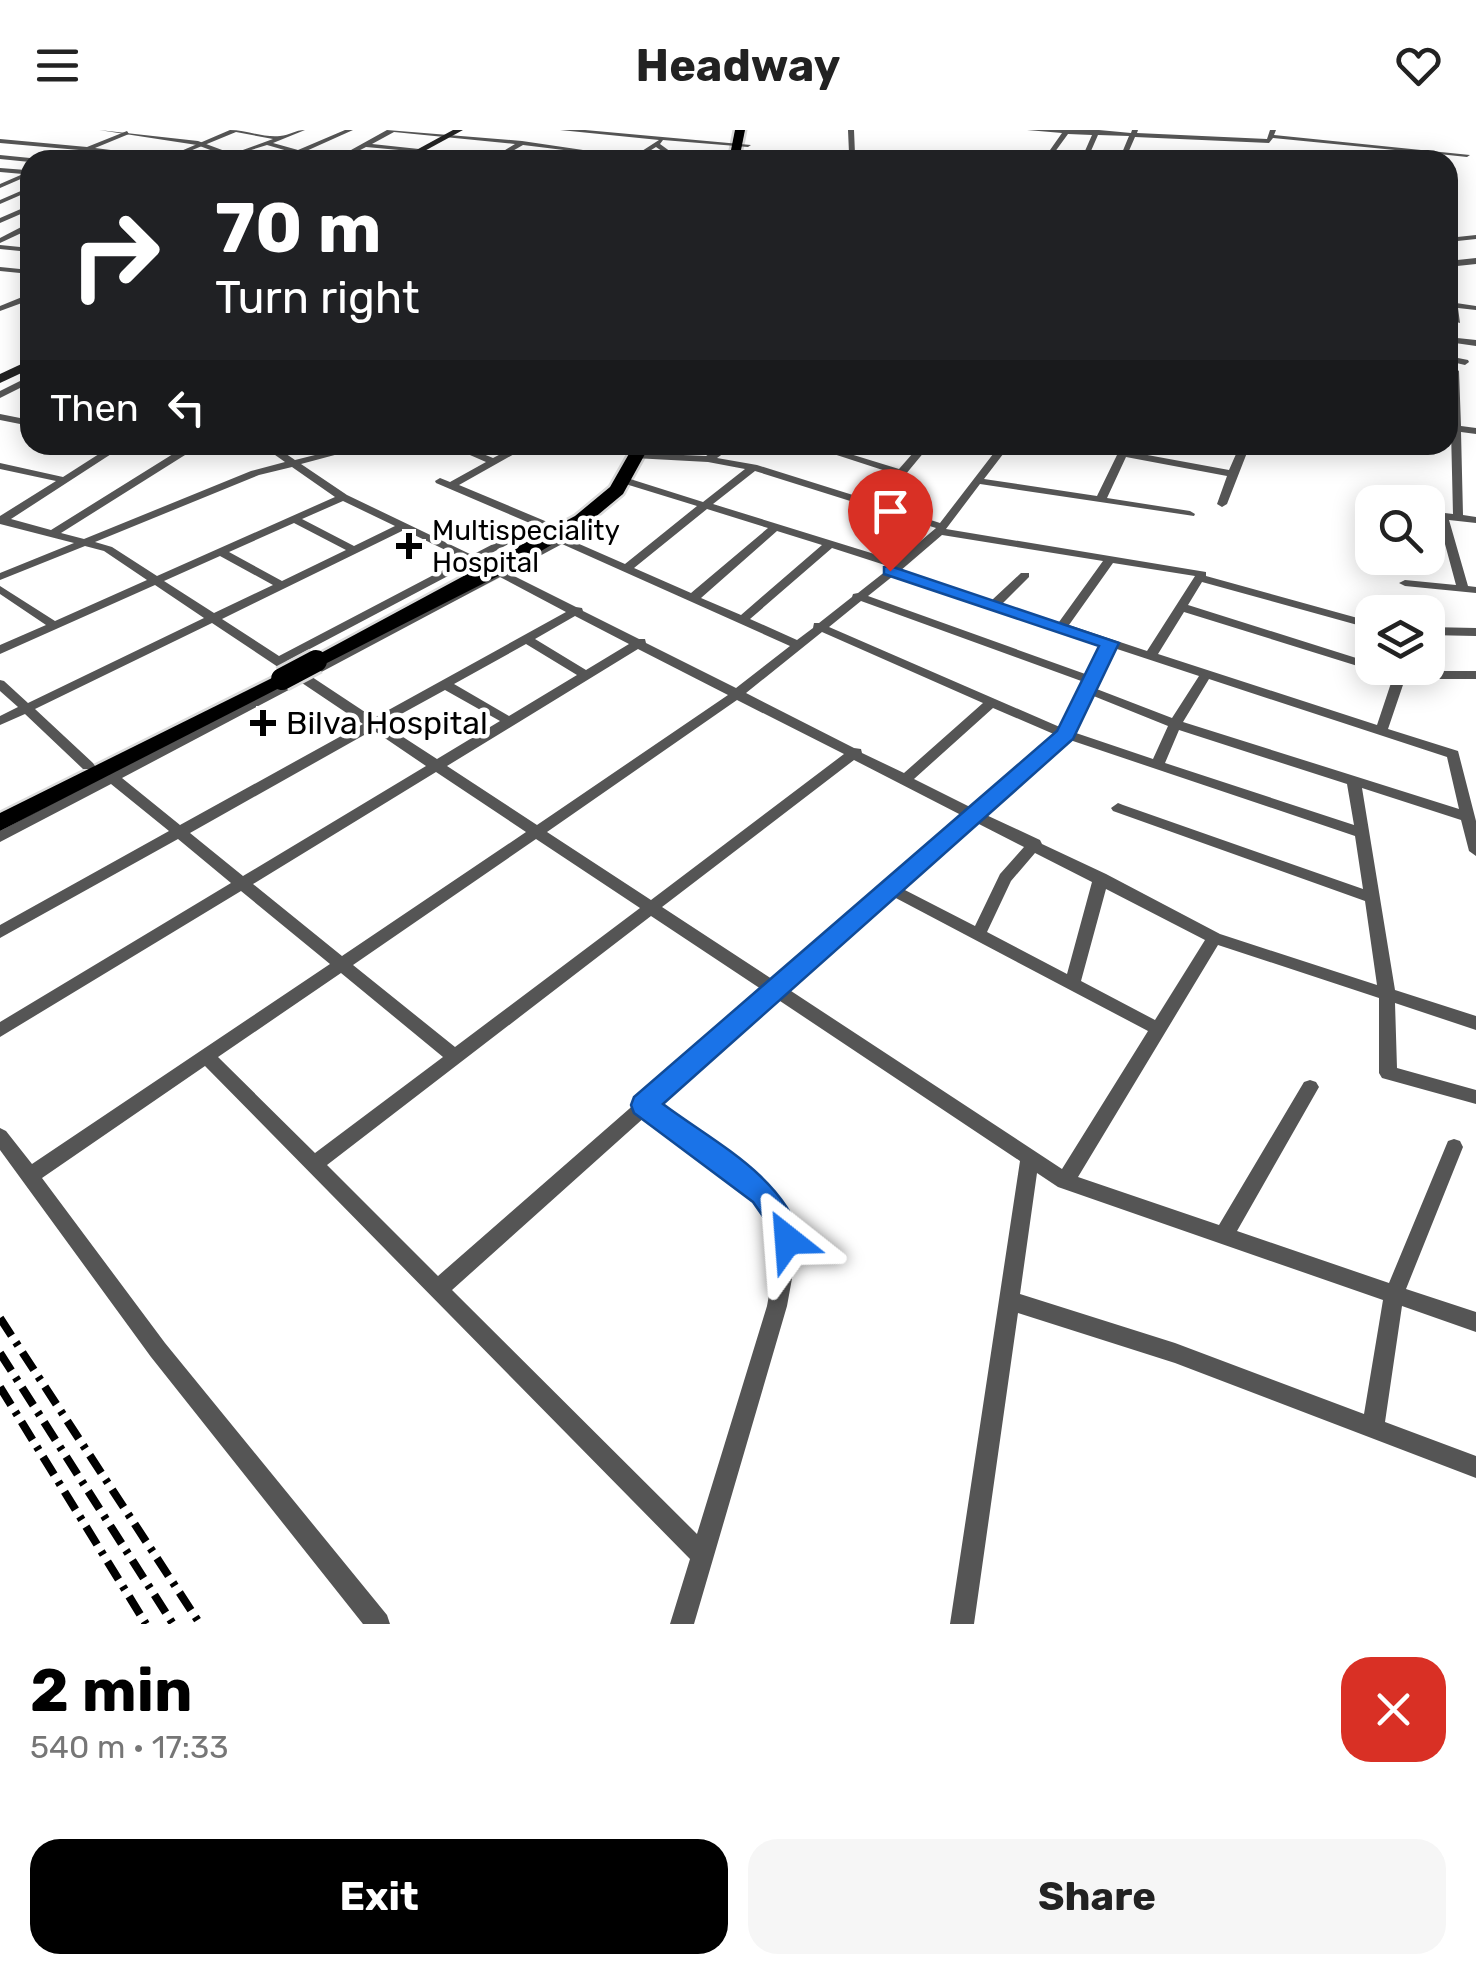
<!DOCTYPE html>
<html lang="en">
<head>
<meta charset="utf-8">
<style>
	:root { --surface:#fff; --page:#f6f6f6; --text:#222; --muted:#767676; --accent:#000 }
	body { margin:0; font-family:Rubik,sans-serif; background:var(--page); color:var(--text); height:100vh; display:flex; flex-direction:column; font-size:38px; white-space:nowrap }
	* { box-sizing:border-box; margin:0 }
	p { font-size:32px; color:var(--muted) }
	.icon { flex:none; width:55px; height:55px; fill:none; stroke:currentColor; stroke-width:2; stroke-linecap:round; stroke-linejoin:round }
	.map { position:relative; height:1494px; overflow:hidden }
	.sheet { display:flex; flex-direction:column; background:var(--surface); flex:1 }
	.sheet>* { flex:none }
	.guide { position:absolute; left:20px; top:20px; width:1438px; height:305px; border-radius:30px; box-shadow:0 5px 25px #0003; background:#202124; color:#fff; overflow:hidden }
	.fabs { position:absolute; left:1355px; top:355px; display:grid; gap:20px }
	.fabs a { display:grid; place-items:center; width:90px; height:90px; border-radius:20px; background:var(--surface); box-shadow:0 5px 25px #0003; font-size:50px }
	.pin { position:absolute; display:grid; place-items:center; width:85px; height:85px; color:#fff; margin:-102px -42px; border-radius:50% 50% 50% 0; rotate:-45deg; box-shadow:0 0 10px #0007 }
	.pin .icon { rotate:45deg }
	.me { position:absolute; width:110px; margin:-55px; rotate:332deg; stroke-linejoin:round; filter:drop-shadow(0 0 8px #0008) }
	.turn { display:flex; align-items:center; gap:35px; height:210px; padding:0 30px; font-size:45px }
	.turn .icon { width:130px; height:130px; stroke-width:2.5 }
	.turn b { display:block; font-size:70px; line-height:85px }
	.then { display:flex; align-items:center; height:95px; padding:0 30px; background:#0003; gap:20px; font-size:38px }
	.round { display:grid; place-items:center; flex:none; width:105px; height:105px; border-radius:30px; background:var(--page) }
	.summary { display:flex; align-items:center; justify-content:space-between; height:170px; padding:0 30px }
	h1 { font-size:60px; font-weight:700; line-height:75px; color:var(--accent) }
	.button { display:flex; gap:20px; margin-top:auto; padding:20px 30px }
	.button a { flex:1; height:115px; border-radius:30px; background:var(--accent); color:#fff; font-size:40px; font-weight:700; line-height:115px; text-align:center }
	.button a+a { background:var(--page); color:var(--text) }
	header { display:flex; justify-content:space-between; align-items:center; height:130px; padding:0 30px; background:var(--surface); font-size:45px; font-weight:700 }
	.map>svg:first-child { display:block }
</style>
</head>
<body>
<header><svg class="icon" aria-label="menu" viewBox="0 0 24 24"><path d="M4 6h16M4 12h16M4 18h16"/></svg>Headway<svg class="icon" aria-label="heart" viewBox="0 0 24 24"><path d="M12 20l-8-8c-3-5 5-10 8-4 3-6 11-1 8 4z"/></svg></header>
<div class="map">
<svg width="1476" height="1494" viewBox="0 0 1476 1494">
	<rect width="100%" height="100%" fill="#fff"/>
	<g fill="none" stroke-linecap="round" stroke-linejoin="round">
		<!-- primary casing -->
		<g stroke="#dbdbdb" stroke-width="5">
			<g id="primary">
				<polygon points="735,0 745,0 739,30 729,30"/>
				<polygon points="634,315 650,315 623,364 587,394 502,444 323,535 309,535 306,531 575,386 610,357"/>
				<polygon points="282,543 292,549 289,553 0,701 0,683"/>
			</g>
		</g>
		<!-- minor -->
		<g fill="#555" fill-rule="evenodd">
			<path d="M230,0C246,0 265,8 280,6C290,5 295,0 305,0L273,13L298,20L345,0H353L304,22L329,30H319L267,15L229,27V25L273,9L236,2L168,30H160Z"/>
			<polygon points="387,0 522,11 583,20 580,22 523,15 509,23 553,30 504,26 497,30 489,30 515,14 394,2 372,14 419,19 421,22 366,17 341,30 333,30"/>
			<polygon points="560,0 585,0 751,15 748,17 663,10 660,14 682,30 675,30 656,17 635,30 628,30 659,10"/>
			<polygon points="848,0 854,0 855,24 847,30 840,30 849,23"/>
			<polygon points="1027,0 1099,0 1131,3 1132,0 1138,0 1137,3 1267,9 1270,0 1276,0 1274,5 1470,25 1467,27 1401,20 1398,30 1392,30 1395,20 1273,8 1269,13 1135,7 1125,30 1119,30 1129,6 1098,5 1087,30 1081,30 1092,5 1068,4 1049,30 1043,30 1062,3"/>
			<polygon points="127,1 129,4 95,18 142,24 132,30 124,30 132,25 88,21 66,30 58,30 79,20 0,13 0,9 87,17"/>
			<polygon points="0,25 30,28 33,30 30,32 0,29"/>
			<polygon points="745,26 774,28 777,30 743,29"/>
			<polygon points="1200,28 1228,28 1231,30 1197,30"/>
			<polygon points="1304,28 1327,30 1301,30"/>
			<polygon points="0,38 26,40 30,41 30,45 0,58 0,54 23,44 0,42"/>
			<polygon points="30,57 30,61 0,74 0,70"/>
			<polygon points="30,75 30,80 0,93 0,88"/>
			<polygon points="27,94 30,94 30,99 0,113 0,108"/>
			<polygon points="1476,105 1476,109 1448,112 1448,108"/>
			<polygon points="0,115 30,118 30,122 0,119"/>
			<polygon points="0,137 30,140 30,144 0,141"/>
			<polygon points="1448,158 1453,160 1456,173 1476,176 1476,180 1458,178 1460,193 1453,191"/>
			<polygon points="27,165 30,165 30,170 0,181 0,176"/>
			<polygon points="1448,207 1476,210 1476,216 1448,212"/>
			<polygon points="1448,226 1468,230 1469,232 1465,235 1448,231"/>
			<polygon points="1455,238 1459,241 1461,296 1476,298 1476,304 1461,302 1463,385 1476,387 1476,393 1449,390 1468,456 1476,457 1476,463 1405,456 1399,453 1405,450 1456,455 1438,388 1428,387 1428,381 1453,384 1451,300 1448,300 1448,294 1451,295 1451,241"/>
			<polygon points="30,246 30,253 0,268 0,261"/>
			<polygon points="0,284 30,290 30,296 0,290"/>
			<path d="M113,315H125L11,389L51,400L173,324L133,315C148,315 163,319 178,319C189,320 201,315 213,315L185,325L61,403L84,409L251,341L285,332L261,315H273L295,330L355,315H372L301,334L347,365L472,425L532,394L436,353L435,351L440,348L450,352L486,332L447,315H461L493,328L518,315H530L459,355L545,391L549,395L548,397H541L287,531L303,542L553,410V406H561L625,434L697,376L619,352V348H627L703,372L745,339L708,332L634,328L632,326L637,323L706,326L723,315H735L717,328L757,335L872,371L895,344L806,315H821L899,339L920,315H930L881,374L940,393L1000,315H1010L984,349L1097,366L1117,325L1072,315H1093L1229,340L1240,315H1250L1227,374L1222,377L1217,374L1227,346L1126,327L1107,368L1190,381L1195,384L1194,386L980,354L946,399L1206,442V446L1372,492V499L1202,452L1188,475L1372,533V538H1387L1400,541H1476V549H1405L1388,599L1458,621L1476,691V726L1469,721L1461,690L1362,658L1395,860L1476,886V900L1395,873L1397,938L1476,960V974L1382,948L1379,943V868L1218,815L1078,1047L1219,1095L1304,952L1310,950L1316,952L1319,957L1237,1101L1389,1153L1448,1011L1454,1009L1460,1011L1463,1017L1406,1159L1476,1182V1202L1402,1176L1385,1292L1476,1326V1348L1175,1233L1018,1183L974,1494H950L1020,1031L777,869L658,975L770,1058L787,1079L799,1110L787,1176L694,1494H670L690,1429L205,936L42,1048L165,1213L387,1485L390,1494H363L151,1227L0,1020V998L6,1001L32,1034L330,834L241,761L0,907V892L231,753L178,709L0,808V795L169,701L111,654L0,712V701L293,547L212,493L35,579L93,633L95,636L93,639H83L25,584L0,595V586L18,577L0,561V550L4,551L28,573L204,488L155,455L0,524V515L46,495L0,464V456L55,491L147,450L104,421L85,416L0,450V443L74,413L0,394V386L56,351L0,339V333L63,347ZM292,337L335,367L157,446L112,417L95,412L259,345ZM755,341L936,398L897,431L713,374ZM343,371L395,396L354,416L302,389ZM707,379L768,398L691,463L634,438ZM294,393L346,420L282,451L229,422ZM404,400L464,429L279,526L222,489ZM777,401L822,415L741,485L701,468ZM942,405L1103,431L1059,492L1002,474L1029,447V443H1021L992,470L900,441ZM562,414L790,516L736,558L646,513L645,509H639L583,481L582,478L576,477L508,443ZM832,418L891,437L858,463L853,464L852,467L819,493H814L813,498L797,510L750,489ZM220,426L273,455L214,483L164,451ZM1113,433L1195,446L1147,521L1069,495ZM893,446L1103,514L1088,545L868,466ZM500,447L566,482L374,588L312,547ZM861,471L1084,552L1062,598L829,497ZM1184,482L1393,547L1377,595L1158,524ZM575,486L629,514L586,540L535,509ZM822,502L983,573L904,643L862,623L861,619L854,618L746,563ZM526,514L577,545L509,586L454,554ZM1114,518L1199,546L1172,588L1094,558ZM638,519L728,565L537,695L447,636ZM1209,549L1447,627L1459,679L1183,592ZM302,553L363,594L180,695L122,648ZM445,560L500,591L437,629L383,594ZM1091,565L1168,596L1153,629L1073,602ZM737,570L844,624L651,770L547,702ZM993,578L1056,605L972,678L914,649ZM373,600L426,636L243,746L190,703ZM1179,600L1347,654L1354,695L1165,633ZM1067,609L1355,706L1363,759L1123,675L1118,673L1111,678L1113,681L1365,771L1377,855L1220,804L1106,744L1042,714L1040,710L984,684ZM854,630L963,686L775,851L662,777ZM436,642L526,702L342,826L253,754ZM975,692L1024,717L1000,744L975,796L901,758ZM536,709L640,778L455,917L353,835ZM1035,723L1092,752L1067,844L987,802L1011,751ZM1106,759L1205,810L1155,890L1081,851ZM892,766L1148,901L1062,1039L788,859ZM651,786L764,861L438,1146L327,1035ZM341,843L443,927L315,1023L218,927ZM646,986L756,1070L772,1090L779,1110L767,1176L697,1404L452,1160ZM1037,1043L1058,1057L1383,1170L1364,1284L1175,1213L1020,1164Z"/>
			<polygon points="1428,497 1476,498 1476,506 1428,505"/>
		</g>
		<!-- tertiary -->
		<g fill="#555" fill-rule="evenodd">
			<polygon points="99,0 198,11 249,30 237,30 197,15"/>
			<polygon points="1476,128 1476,134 1448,137 1448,131"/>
		</g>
		<!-- secondary -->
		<g fill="#222" fill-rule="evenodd">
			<polygon points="453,0 463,0 408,30 398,30"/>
			<polygon points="30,230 30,239 0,253 0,244"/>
		</g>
		<!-- primary -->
		<use href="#primary" fill="#000" fill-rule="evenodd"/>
		<!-- rail -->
		<g stroke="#000" stroke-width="8" stroke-dasharray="21 8 4 8" stroke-linecap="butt">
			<polyline points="0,1188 200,1494"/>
			<polyline points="0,1223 173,1494"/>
			<polyline points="0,1257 146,1494"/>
		</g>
		<!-- primary-bridge casing -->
		<g stroke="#dbdbdb" stroke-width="28" stroke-linecap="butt">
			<polyline id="primary-bridge" points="282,549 316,531"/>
		</g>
		<!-- primary-bridge -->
		<use href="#primary-bridge" stroke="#000" stroke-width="22"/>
	</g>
	<!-- route -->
	<path fill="#1a73e8" stroke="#114b97" stroke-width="2.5" d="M890,436L1119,513L1073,609L663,974C718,1015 780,1044 803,1110L799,1120L788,1124L778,1120L767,1092L753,1072L634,983L631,975L634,967L1057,601L1099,516L884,444V437Z"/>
	<!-- markers -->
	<g fill="#000" stroke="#fff" stroke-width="4">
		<path d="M404 401h10v10h10v10h-10v10h-10v-10h-10v-10h10z"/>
		<path d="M258 578h10v10h10v10h-10v10h-10v-10h-10v-10h10z"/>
	</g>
	<g text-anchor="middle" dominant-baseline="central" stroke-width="9" stroke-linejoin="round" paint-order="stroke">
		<!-- far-poi labels -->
		<g font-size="28" fill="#000" stroke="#fff" text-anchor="start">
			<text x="432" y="400">Multispeciality<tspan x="432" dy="32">Hospital</tspan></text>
		</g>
		<!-- poi labels -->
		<g font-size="32" fill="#000" stroke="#fff" text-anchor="start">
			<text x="286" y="593">Bilva Hospital</text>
		</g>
	</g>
</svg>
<div class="fabs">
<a><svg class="icon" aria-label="search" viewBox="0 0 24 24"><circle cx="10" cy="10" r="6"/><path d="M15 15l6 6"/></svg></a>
<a><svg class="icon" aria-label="layers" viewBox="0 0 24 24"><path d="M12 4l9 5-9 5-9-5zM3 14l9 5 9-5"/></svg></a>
</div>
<div class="pin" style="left:890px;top:441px;background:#d93025"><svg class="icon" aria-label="arrive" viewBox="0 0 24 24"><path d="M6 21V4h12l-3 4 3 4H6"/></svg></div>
<svg class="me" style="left:788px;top:1110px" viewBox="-20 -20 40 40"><path d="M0-17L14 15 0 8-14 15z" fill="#1a73e8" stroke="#fff" stroke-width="4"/></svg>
<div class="guide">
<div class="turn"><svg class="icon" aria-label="right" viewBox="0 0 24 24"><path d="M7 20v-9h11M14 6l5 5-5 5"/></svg><div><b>70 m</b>Turn right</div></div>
<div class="then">Then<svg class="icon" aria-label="left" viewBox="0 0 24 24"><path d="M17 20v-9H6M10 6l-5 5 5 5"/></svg></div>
</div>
</div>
<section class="sheet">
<div class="summary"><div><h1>2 min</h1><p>540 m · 17:33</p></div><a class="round" style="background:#d93025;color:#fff"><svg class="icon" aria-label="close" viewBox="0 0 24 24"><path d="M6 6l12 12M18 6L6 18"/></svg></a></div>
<div class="button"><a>Exit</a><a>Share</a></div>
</section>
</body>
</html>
